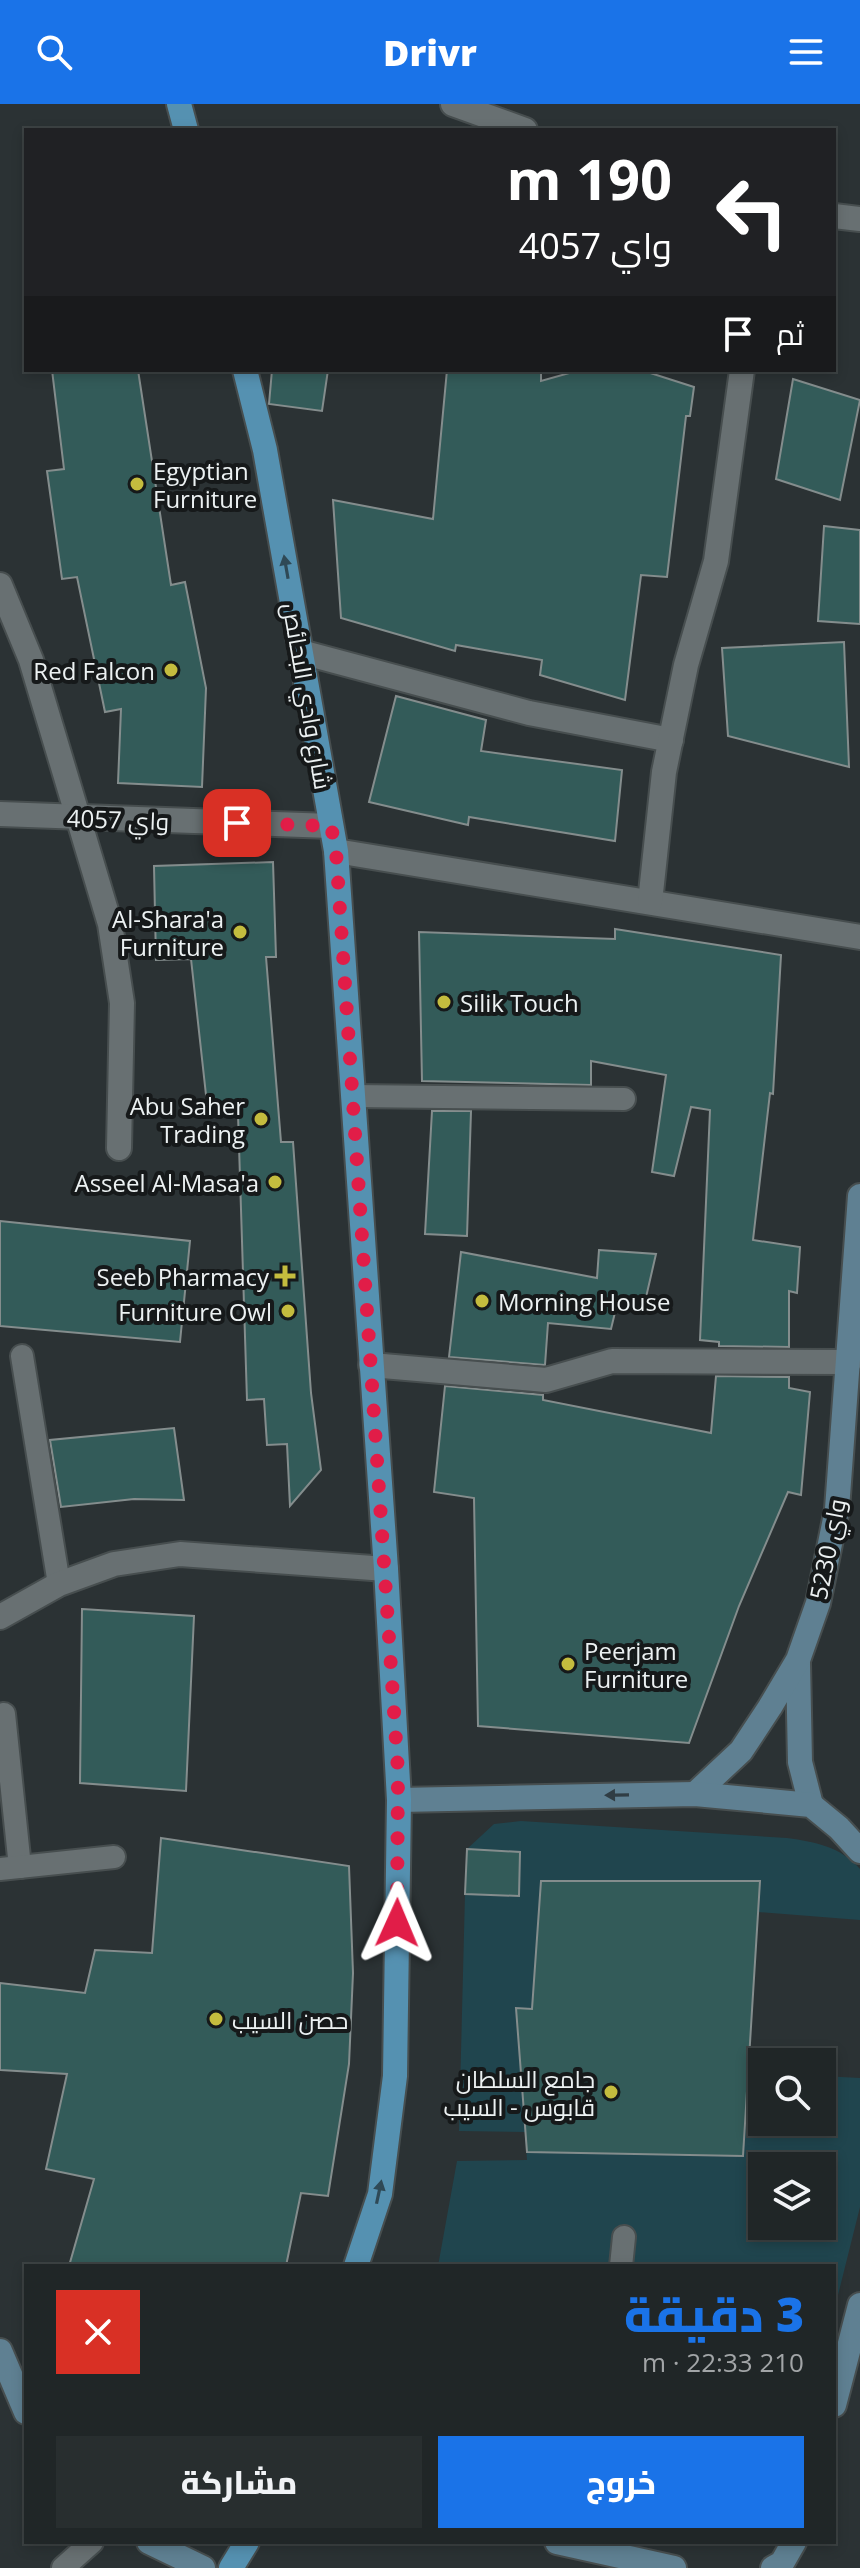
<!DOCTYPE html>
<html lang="ar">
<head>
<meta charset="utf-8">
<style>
	:root { --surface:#202627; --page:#282e2f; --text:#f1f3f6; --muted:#a2a5a7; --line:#3d4344; --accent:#1a73e8 }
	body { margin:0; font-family:"Open Sans",Cairo,sans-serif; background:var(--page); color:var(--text); direction:rtl; height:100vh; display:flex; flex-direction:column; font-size:30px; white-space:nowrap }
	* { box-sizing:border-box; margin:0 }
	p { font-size:26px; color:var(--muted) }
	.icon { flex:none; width:44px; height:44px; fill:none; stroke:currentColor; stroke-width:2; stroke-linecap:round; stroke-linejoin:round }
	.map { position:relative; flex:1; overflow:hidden; direction:ltr }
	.side { position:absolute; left:24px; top:2160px; width:812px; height:280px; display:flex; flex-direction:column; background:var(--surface); border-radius:0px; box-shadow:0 4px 12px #0003,0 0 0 2px var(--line); direction:rtl }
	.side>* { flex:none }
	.top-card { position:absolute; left:24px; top:24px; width:812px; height:244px; border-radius:0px; box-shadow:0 4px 12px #0003,0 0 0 2px var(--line); direction:rtl; background:#202124; color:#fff; overflow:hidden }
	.tools { position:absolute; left:748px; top:1944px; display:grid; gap:16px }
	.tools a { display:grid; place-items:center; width:88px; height:88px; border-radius:0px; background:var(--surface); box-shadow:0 4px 12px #0003,0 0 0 2px var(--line); font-size:40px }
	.pin { position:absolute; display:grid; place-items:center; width:68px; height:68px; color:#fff; margin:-34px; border-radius:16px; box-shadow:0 4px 12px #0006 }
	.me { position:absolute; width:88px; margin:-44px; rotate:1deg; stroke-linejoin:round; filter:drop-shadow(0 0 6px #0008) }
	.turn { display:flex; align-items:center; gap:28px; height:168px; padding:0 32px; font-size:36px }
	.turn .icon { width:104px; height:104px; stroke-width:2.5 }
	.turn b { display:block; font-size:56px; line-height:68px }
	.then { display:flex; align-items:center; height:76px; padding:0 32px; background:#0003; gap:16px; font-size:30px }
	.round { display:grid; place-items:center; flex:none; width:84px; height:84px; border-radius:0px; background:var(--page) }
	.summary { display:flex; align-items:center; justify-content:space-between; height:136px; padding:0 32px }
	h1 { font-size:48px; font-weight:800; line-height:60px; color:var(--accent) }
	.button { display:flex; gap:16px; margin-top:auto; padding:16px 32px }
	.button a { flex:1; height:92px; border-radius:0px; background:var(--accent); color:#fff; font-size:32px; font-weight:800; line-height:92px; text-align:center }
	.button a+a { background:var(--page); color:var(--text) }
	header { display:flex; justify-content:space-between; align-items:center; height:104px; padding:0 32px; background:var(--accent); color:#fff; font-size:36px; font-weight:800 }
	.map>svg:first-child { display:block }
</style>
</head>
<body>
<header><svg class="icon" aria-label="menu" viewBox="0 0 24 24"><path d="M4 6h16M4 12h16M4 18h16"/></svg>Drivr<svg class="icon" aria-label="search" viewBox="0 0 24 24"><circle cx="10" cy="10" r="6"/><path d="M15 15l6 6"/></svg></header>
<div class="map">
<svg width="860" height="2464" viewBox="0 0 860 2464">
	<rect width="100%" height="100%" fill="#2b3234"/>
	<!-- green -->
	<path fill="#20454e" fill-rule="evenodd" d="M521,1717L787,1734C816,1738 841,1743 860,1765V1816L758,1808L748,1968L762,1970V2018H822V1972L860,1974V2103L834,2207V2162H438L457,2057L527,2056L525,2028L459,2027L465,1790L519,1792V1748L467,1745L494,1720ZM762,2062H822V2122H762Z"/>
	<!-- building -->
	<g fill="#335b59" stroke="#848d8d" stroke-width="2">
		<polygon points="52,266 138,266 171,481 185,478 206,584 202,683 118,679 121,605 105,608 77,473 62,475 47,367 64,365"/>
		<polygon points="272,266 328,266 322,307 269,300"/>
		<polygon points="447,266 541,266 541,277 580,266 641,266 694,283 690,312 686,312 667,473 641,471 625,596 540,571 542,556 456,541 455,547 341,514 333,396 433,415"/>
		<polygon points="793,275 860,296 840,396 776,375"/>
		<polygon points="824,422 860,426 860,520 818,517"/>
		<polygon points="844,538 849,663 728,632 722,544"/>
		<polygon points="396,592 486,616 481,647 622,666 615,737 469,713 468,721 369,698"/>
		<polygon points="273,758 276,853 266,853 281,1038 293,1038 311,1289 321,1366 290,1402 287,1340 267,1341 264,1295 247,1296 238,1010 208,1009 191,855 156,856 154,762"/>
		<polygon points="615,825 781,851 773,990 770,989 753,1136 800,1143 797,1189 789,1187 789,1243 719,1242 719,1238 700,1236 710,1006 691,1003 674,1072 652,1068 666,971 591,957 591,981 422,977 419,828 615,835"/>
		<polygon points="432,1007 471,1007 467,1132 425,1130"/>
		<polygon points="0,1117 190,1137 180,1238 0,1222"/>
		<polygon points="599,1146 656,1150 644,1202 619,1192 611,1225 548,1219 545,1261 449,1253 461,1148 597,1174"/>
		<polygon points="716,1272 789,1273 789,1284 810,1288 801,1391 788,1388 739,1502 689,1639 478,1622 474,1394 434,1388 445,1282 543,1291 543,1296 711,1329"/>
		<polygon points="174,1324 184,1396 134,1395 61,1403 50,1336"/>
		<polygon points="82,1505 194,1512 186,1687 80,1679"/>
		<polygon points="161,1734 349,1762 353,1869 349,1960 328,2092 301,2089 286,2162 69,2162 94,2075 46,2065 67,1970 0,1966 0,1879 85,1889 95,1846 152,1849"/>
		<polygon points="467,1745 520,1748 519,1792 465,1790"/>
		<polygon points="541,1777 760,1777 743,2052 527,2048 516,1904 532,1905"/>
	</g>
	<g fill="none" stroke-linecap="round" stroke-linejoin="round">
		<!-- lane casing -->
		<g stroke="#474e4f" stroke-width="26">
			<g id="lane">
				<polyline points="353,992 624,995"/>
				<polyline points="22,1252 59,1480"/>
				<polyline points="4,1610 20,1763"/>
				<polyline points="0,1765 114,1753"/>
				<polyline points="621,2162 624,2133"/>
				<polyline points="63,2464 92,2438"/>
			</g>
		</g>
		<!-- street casing -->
		<g stroke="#474e4f" stroke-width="28">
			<g id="street">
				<polyline points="453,0 525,26"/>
				<polyline points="834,112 860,115"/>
				<polyline points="0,481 31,556 110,820 122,899 119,1044"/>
				<polyline points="301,548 529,609 671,636"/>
				<polyline points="0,710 331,722"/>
				<polyline points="336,747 860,833"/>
				<polyline points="650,798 664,668 686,561 716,457 742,266"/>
				<polyline points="371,1261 546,1276 612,1257 849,1258"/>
				<polyline points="0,1513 59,1480 114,1460 180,1450 386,1465"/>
			</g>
		</g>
		<!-- secondary casing -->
		<g stroke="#474e4f" stroke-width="28">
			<g id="secondary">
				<polyline points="798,1559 800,1658 811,1701"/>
				<polyline points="695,1690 741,1647 770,1603 798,1556 818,1499 837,1405 860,1092"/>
				<polyline points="399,1696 695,1690 811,1701 839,1724 860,1747"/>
				<polyline points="0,2247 26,2308"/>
				<polyline points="834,2301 860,2201"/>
				<polyline points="149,2438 203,2464"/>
				<polyline points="557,2438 674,2464"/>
				<polyline points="773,2464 782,2459 794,2438"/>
			</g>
		</g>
		<!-- primary casing -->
		<g stroke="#474e4f" stroke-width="28">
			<g id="primary">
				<polyline points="179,0 186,26"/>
				<polyline points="245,266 265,346 336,747 386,1465 399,1696 395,1972 380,2090 356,2162"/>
				<polyline points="231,2464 247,2438"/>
			</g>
		</g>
		<!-- lane -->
		<use href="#lane" stroke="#687072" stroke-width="22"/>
		<!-- street -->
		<use href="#street" stroke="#687072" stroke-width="24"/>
		<!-- secondary -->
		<use href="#secondary" stroke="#5f8092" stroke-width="24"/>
		<!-- primary -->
		<use href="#primary" stroke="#5591b1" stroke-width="24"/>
	</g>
	<!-- one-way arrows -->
	<defs><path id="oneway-solid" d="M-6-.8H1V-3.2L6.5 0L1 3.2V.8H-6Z" transform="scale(2)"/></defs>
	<g fill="#2f4956">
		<use href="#oneway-solid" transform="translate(286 463) rotate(-100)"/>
		<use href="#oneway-solid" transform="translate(379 2088) rotate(-78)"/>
	</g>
	<use fill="#303d44" href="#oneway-solid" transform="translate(617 1691) rotate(179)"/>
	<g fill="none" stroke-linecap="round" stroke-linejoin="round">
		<!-- route -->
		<polyline stroke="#e11d48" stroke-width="14" stroke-dasharray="0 25.2" points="237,719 331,722 336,747 398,1667 397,1819"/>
	</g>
	<!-- markers -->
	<g fill="#c4bc3e" stroke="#16191a" stroke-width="3">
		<circle cx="137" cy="380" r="8"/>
		<circle cx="171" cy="566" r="8"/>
		<circle cx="240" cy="828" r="8"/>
		<circle cx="444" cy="898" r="8"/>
		<circle cx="261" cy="1015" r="8"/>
		<circle cx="275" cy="1078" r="8"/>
		<path d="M281 1160h8v8h8v8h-8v8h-8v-8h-8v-8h8z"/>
		<circle cx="482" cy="1197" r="8"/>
		<circle cx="288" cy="1207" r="8"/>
		<circle cx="568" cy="1560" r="8"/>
		<circle cx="216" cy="1915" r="8"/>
		<circle cx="611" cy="1988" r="8"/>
	</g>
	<g text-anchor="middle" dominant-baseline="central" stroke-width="8" stroke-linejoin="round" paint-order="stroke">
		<!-- poi labels -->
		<g font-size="24" fill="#ecf1f2" stroke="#16191a" text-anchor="end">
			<text x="153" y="366" text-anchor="start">Egyptian<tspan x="153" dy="28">Furniture</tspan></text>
			<text x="155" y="566">Red Falcon</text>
			<text x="224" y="814">Al-Shara'a<tspan x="224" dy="28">Furniture</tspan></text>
			<text x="460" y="898" text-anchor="start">Silik Touch</text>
			<text x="245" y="1001">Abu Saher<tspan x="245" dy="28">Trading</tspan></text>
			<text x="259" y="1078">Asseel Al-Masa'a</text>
			<text x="269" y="1172">Seeb Pharmacy</text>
			<text x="498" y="1197" text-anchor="start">Morning House</text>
			<text x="272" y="1207">Furniture Owl</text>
			<text x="584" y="1546" text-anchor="start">Peerjam<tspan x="584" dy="28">Furniture</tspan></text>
			<text x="232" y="1915" text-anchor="start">حصن السيب</text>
			<text x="595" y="1974">جامع السلطان<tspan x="595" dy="28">قابوس - السيب</tspan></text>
		</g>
		<!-- street labels -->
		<g font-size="24" fill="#ecf1f2" stroke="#16191a">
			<text transform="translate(308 592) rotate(80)">شارع وادي البحائص</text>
			<text transform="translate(118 715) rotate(2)">واي 4057</text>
			<text transform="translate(827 1445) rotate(-79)">واي 5230</text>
		</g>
	</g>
</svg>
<div class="tools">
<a><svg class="icon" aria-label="search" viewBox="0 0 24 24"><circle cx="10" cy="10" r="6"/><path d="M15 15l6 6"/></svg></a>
<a><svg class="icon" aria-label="layers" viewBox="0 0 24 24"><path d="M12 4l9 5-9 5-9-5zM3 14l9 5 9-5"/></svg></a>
</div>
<div class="pin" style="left:237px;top:719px;background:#d93025"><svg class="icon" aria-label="arrive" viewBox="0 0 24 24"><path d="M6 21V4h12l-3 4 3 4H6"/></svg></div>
<svg class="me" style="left:397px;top:1819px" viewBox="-20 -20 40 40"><path d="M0-17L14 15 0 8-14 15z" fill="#e11d48" stroke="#fff" stroke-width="4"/></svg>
<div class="top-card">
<div class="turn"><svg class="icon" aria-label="left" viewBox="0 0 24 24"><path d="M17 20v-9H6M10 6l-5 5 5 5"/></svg><div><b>190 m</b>واي 4057</div></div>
<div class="then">ثم<svg class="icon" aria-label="arrive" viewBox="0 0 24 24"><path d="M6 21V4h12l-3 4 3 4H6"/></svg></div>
</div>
<section class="side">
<div class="summary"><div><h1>3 دقيقة</h1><p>210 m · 22:33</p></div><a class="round" style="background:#d93025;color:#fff"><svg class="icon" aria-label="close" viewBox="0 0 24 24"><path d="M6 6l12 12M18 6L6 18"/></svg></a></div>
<div class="button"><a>خروج</a><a>مشاركة</a></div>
</section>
</div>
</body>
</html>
